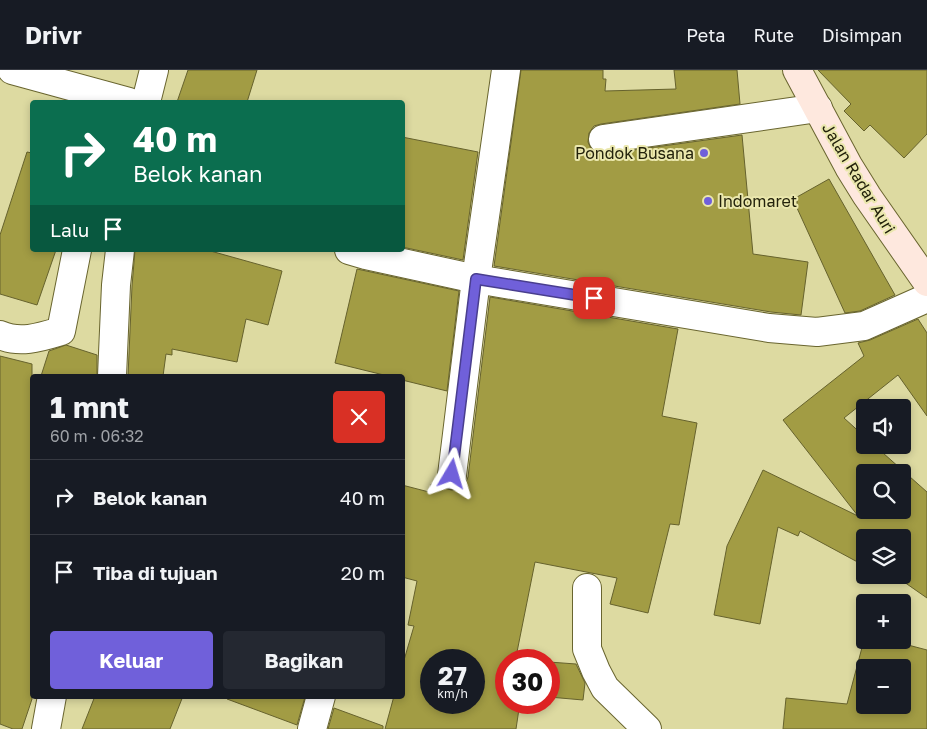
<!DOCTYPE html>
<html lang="id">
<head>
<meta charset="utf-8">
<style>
	:root { --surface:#171b24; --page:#242831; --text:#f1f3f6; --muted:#9ea1a6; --line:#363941; --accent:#7060da }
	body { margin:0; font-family:"Golos Text",sans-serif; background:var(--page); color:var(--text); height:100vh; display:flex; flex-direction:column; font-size:19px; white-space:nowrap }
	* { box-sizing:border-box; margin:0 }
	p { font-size:16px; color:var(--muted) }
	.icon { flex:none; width:28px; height:28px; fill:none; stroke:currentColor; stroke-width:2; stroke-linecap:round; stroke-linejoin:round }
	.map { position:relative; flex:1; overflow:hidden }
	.drawer { position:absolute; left:30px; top:304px; width:375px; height:325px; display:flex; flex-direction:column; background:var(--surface); border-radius:5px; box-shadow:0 2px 8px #0003 }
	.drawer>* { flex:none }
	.banner { position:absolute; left:30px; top:30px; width:375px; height:152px; border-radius:5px; box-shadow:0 2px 8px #0003; background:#0b6e4f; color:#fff; overflow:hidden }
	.controls { position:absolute; left:856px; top:329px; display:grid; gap:10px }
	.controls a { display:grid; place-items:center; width:55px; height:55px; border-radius:5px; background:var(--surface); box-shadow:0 2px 8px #0003; font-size:25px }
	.speed { position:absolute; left:420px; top:579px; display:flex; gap:10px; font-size:25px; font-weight:700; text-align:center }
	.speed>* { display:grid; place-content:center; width:65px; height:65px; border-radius:50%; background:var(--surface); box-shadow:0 2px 8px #0003; line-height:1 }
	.speed small { font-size:12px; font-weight:400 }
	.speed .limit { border:8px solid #d22; background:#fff; color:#111 }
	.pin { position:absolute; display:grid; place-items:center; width:42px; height:42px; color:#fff; margin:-21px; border-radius:10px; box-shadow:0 2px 8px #0006 }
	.me { position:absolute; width:55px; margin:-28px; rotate:7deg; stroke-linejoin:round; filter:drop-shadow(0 0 4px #0008) }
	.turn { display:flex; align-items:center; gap:18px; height:105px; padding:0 20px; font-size:22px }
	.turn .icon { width:65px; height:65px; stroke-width:2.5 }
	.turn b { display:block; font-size:35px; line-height:42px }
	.then { display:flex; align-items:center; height:48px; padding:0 20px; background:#0003; gap:10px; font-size:19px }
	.round { display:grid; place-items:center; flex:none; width:52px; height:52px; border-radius:5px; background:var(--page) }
	.summary { display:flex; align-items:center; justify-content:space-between; height:85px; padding:0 20px }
	h1 { font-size:30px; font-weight:700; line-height:38px }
	.cta { display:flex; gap:10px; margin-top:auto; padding:10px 20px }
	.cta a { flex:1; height:58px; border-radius:5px; background:var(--accent); color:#fff; font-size:20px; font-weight:700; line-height:58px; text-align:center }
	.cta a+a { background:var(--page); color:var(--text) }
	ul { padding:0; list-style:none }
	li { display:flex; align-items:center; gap:15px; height:75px; padding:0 20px; border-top:1px solid var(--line) }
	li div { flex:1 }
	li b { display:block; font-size:19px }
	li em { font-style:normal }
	header { display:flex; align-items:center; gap:30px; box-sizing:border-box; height:70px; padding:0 25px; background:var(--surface); border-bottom:1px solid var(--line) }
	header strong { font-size:24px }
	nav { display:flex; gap:28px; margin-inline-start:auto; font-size:18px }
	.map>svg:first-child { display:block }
</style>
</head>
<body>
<header>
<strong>Drivr</strong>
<nav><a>Peta</a><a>Rute</a><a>Disimpan</a></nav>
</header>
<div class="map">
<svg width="927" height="659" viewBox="0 0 927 659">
	<rect width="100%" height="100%" fill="#dddaa1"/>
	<!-- building -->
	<g fill="#a29c44" stroke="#66622d" fill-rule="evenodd">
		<polygon points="188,0 257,0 247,32 177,32"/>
		<polygon points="521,0 603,0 603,9 606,9 605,21 676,19 674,0 737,0 740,34 601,54 594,56 589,63 588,72 591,79 597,83 605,84 742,65 753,184 808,192 801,245 771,242 494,196"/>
		<polygon points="818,0 927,0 927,64 904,88 870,55 864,61 844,41 851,34"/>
		<polygon points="402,67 478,82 463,190 402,177"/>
		<polygon points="27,82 32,83 32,180 56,180 37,235 0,224 0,165"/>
		<polygon points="829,109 895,225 860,241 845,243 797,138 797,127"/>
		<polygon points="135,180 207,180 282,201 268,255 246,249 237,292 172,279 172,285 166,284 163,306 128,306 132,216"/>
		<polygon points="357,199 459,221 447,321 402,310 402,306 388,306 335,293"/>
		<path d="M490,227L678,259L662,346L697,353L679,455L670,454L648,543L610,534L617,508L535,492L517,582L522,583L521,589L528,590H506V632H520L516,659H385L394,626H402V597L414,556L408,555L417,511L402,507V415L429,422L431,414L441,416L451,420H459L460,418L465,414L468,407ZM431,590H474V632H431Z"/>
		<path d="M918,249L927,263V346L898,305L844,348L865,367V375H874L927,422V528L894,505H902V468H865V496L800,461L798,466L778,457L760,554L714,545L727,476L763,400L858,446L783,350L864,286L858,273L870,270ZM865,402H902V440H865Z"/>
		<polygon points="66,275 97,285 97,306 41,306 49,281"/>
		<polygon points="0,286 32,294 32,629 22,659 13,659 0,654"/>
		<path d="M864,570H889L927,580V659H783L786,628L847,634ZM865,598H902V635H865Z"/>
		<polygon points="549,592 576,594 585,613 583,630 549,627"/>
		<polygon points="95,626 183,626 170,659 82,659"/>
		<polygon points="228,626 303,626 305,627 297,655 227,629"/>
		<polygon points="334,638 383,656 383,659 328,659"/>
	</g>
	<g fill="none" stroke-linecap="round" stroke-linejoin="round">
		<!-- street casing -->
		<g stroke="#69652f" stroke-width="30">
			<g id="street">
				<polyline points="12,0 129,32"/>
				<polyline points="146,32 154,0"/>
				<polyline points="603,69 818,38"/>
				<polyline points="349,180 366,185 476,209 769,258 817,262 864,256 927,228"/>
				<path d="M0,265C20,274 41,267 61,261L77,180"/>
				<polyline points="112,306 116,215 120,180"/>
				<polyline points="452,405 476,209 506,0"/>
				<polyline points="587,518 587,579 596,601 605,618 647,659"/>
				<polyline points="46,659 52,626"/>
				<polyline points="312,659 321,626"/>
			</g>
		</g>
		<!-- secondary casing -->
		<g stroke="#69652f" stroke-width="30">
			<polyline id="secondary" points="797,0 849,97 867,126 927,212"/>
		</g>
		<!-- street -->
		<use href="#street" stroke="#fff" stroke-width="28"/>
		<!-- secondary -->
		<use href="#secondary" stroke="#fee8de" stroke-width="28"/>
	</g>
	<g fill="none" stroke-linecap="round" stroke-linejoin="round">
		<!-- route casing -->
		<g stroke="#493e8e" stroke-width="12">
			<polyline id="route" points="452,404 476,209 594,228"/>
		</g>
		<!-- route -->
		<use href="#route" stroke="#7060da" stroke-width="9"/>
	</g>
	<!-- markers -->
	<g fill="#7060da" stroke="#eae7ad" stroke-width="2">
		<circle cx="704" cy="83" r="5"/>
		<circle cx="708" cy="131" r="5"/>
	</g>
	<g text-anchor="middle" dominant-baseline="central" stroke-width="4" stroke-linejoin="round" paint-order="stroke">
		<!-- poi labels -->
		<g font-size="16" fill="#23220b" stroke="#eae7ad" text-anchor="end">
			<text x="694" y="83">Pondok Busana</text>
			<text x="718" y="131" text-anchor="start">Indomaret</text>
		</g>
		<!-- street labels -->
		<g font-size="16" fill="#23220b" stroke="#eae7ad">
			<text transform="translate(859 108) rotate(59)">Jalan Radar Auri</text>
		</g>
	</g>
</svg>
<div class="controls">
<a><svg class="icon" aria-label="sound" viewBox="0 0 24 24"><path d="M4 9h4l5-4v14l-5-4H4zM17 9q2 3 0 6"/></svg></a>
<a><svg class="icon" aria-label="search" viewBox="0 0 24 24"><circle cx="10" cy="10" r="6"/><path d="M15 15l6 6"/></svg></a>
<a><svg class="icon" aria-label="layers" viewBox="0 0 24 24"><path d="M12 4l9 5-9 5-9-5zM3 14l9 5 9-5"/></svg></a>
<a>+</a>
<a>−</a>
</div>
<div class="speed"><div>27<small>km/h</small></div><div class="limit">30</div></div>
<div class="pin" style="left:594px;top:228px;background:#d93025"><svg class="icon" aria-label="arrive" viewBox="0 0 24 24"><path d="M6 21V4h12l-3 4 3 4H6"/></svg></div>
<svg class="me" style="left:452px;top:404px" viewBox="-20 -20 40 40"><path d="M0-17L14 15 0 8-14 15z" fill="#7060da" stroke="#fff" stroke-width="4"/></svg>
<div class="banner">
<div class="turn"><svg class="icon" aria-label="right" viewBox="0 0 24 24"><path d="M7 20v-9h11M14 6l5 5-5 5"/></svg><div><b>40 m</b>Belok kanan</div></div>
<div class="then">Lalu<svg class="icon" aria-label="arrive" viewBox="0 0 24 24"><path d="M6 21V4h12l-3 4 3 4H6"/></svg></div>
</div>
<section class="drawer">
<div class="summary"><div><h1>1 mnt</h1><p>60 m · 06:32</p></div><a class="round" style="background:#d93025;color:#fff"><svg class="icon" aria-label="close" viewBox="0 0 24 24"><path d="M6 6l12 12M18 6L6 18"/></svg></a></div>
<ul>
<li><svg class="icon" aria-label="right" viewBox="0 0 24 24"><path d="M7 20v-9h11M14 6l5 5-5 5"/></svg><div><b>Belok kanan</b></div><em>40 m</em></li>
<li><svg class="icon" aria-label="arrive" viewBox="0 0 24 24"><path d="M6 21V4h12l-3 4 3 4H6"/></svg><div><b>Tiba di tujuan</b></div><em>20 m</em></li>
</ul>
<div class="cta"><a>Keluar</a><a>Bagikan</a></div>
</section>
</div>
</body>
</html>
